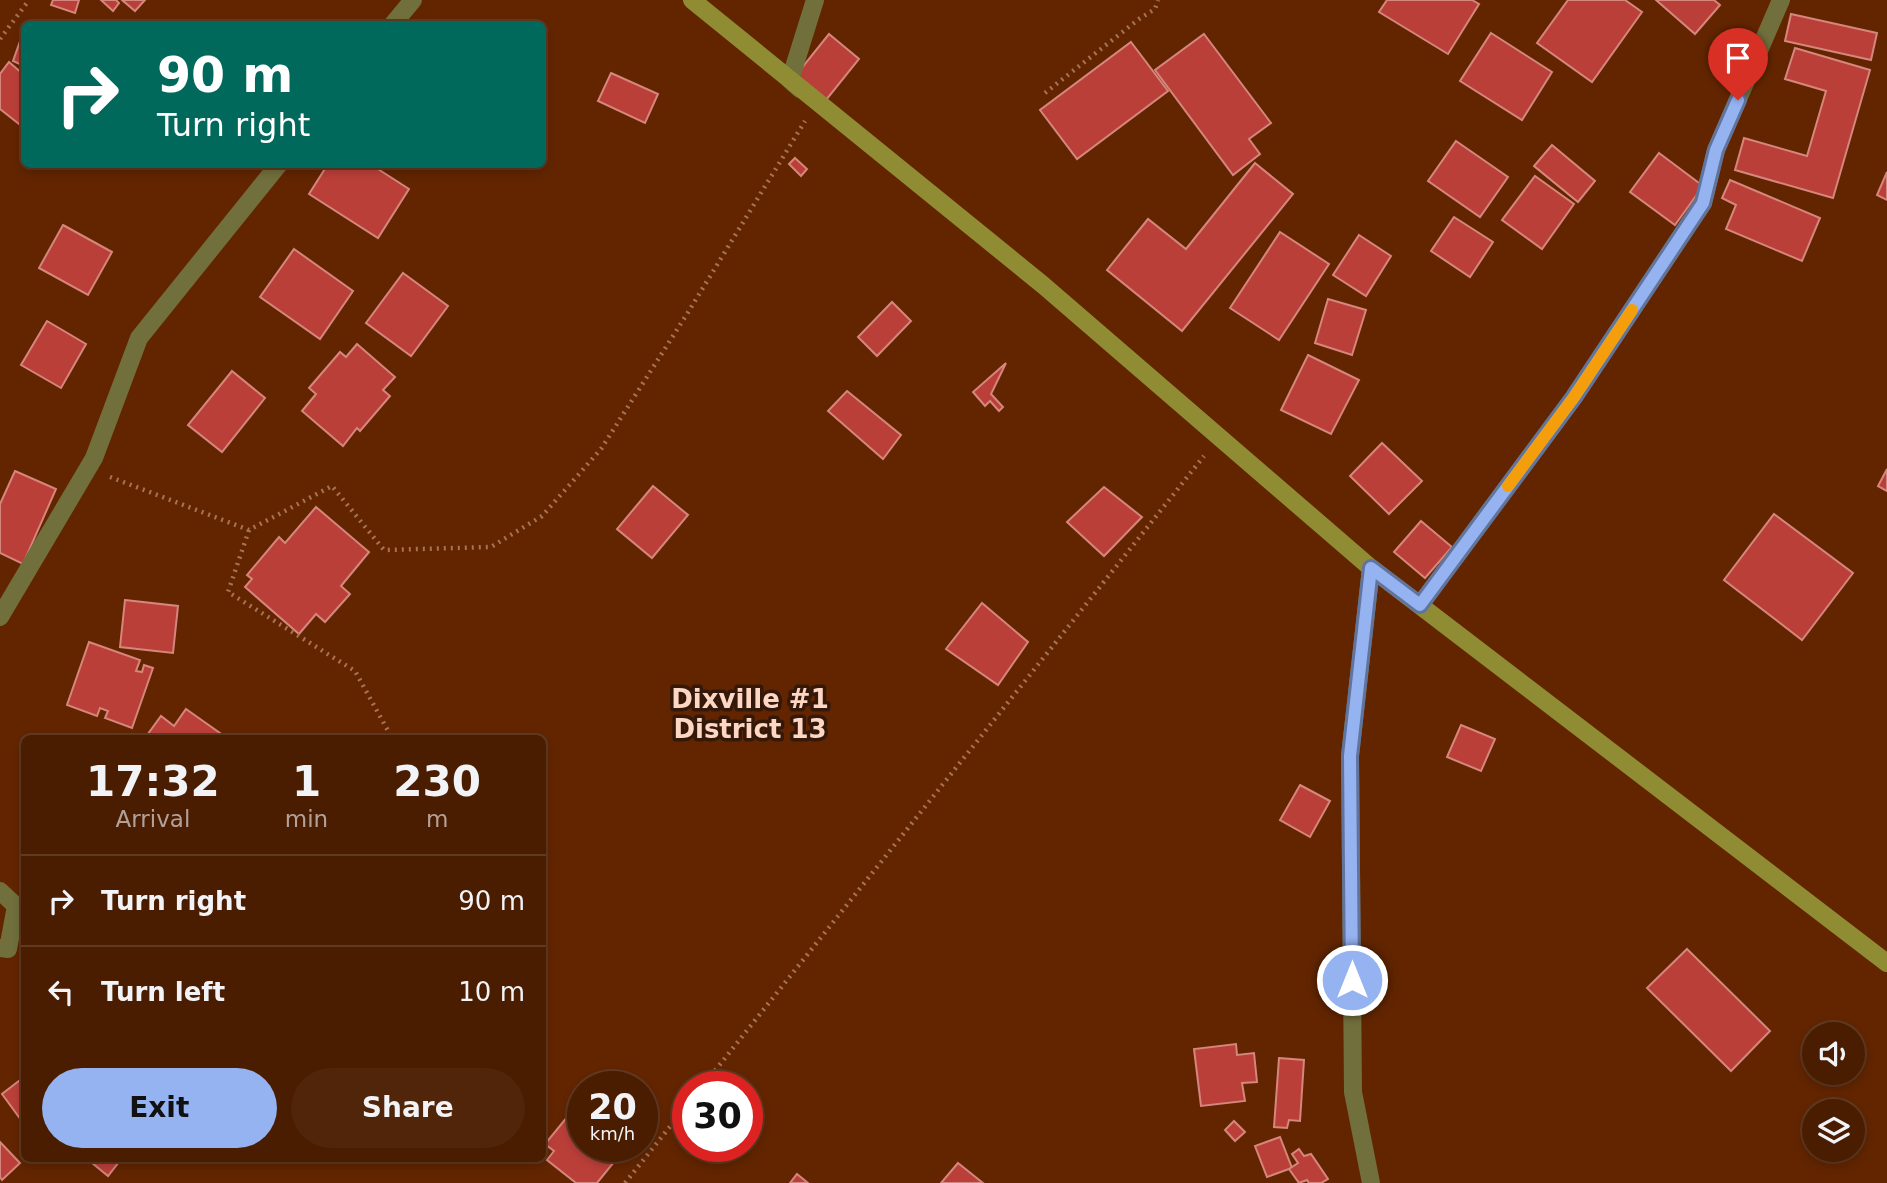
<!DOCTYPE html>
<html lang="en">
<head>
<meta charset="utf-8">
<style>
	:root { --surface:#4a1c00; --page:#51250a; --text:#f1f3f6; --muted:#b2a199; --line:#613a22; --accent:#95b2f1 }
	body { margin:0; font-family:"DejaVu Sans",sans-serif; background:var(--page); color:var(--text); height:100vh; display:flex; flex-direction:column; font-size:26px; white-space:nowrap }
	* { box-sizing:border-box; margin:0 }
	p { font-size:23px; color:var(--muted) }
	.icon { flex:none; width:38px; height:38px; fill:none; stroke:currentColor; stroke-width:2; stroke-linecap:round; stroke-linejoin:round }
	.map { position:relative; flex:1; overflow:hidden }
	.side { position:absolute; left:21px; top:735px; width:525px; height:427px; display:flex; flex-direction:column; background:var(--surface); border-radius:10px; box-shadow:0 4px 10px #0003,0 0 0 2px var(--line) }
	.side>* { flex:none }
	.banner { position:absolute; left:21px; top:21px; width:525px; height:147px; border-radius:10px; box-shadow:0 4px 10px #0003,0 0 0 2px var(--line); background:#00695c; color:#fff; overflow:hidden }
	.controls { position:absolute; left:1802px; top:1022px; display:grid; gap:14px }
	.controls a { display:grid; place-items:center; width:63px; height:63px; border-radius:50%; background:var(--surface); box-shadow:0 4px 10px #0003,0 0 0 2px var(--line); font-size:35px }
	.speed { position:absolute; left:567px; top:1071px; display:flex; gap:14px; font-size:35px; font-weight:700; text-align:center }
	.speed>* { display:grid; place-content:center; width:91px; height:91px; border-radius:50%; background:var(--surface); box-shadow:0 4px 10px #0003,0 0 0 2px var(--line); line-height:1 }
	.speed small { font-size:18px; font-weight:400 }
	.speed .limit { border:10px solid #d22; background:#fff; color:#111 }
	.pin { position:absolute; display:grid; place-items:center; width:60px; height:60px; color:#fff; margin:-72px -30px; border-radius:50% 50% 50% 0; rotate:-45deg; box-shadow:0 0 7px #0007 }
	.pin .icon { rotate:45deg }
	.me { position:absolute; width:77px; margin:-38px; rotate:0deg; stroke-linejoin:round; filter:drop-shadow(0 0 5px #0008) }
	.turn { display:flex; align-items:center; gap:24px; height:147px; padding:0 21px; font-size:32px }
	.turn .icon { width:91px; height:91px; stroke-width:2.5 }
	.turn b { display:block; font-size:49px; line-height:60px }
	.eta { display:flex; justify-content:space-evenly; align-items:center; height:119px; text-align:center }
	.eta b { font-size:42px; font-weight:700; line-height:49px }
	.cta { display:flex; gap:14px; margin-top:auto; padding:14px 21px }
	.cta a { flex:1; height:80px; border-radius:42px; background:var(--accent); color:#111; font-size:28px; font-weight:700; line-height:80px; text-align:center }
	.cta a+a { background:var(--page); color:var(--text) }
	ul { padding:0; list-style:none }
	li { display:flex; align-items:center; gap:21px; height:91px; padding:0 21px; border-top:2px solid var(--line) }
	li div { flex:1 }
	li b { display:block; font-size:26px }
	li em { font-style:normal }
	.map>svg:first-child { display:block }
</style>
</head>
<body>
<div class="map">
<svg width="1887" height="1183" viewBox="0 0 1887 1183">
	<rect width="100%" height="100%" fill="#622500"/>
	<!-- building -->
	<g fill="#bb3f39" stroke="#d5867d" stroke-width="2">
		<polygon points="53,0 79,0 75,13 51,5"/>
		<polygon points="101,0 116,0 119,3 113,11"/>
		<polygon points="122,0 145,0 135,11"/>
		<polygon points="1387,0 1472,0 1479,4 1448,54 1379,12"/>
		<polygon points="1568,0 1625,0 1642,12 1592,82 1537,43"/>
		<polygon points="1656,0 1714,0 1720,5 1695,34"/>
		<polygon points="1791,14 1877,33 1871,60 1785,41"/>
		<polygon points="24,30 24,66 13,61"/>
		<polygon points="1491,33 1552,72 1522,120 1460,81"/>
		<polygon points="829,34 859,59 826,100 796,75"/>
		<polygon points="1204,34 1271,123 1249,139 1260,154 1233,175 1155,70"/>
		<polygon points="1131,42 1168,91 1077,159 1040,110"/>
		<polygon points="1795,48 1870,70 1833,198 1735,170 1744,138 1807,156 1826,91 1785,79"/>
		<polygon points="9,62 24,75 24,128 0,109 0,74"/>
		<polygon points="611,73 658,94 645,123 598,101"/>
		<polygon points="1456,141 1508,177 1480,217 1428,181"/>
		<polygon points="1552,145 1595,181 1578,202 1534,166"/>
		<polygon points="1659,153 1703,186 1675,225 1630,192"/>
		<polygon points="795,158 807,169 801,176 789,164"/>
		<polygon points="1255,163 1293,194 1182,331 1107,270 1148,219 1186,249"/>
		<polygon points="328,164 370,164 409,189 378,238 309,194"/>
		<polygon points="1887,172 1887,200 1877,195"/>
		<polygon points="1535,176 1574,204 1542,249 1502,220"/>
		<polygon points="1730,180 1820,218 1802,261 1726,229 1736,205 1722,198"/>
		<polygon points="1454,217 1493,242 1470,277 1431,251"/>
		<polygon points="63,225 112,252 88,295 39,268"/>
		<polygon points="1280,232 1329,264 1279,340 1230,308"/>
		<polygon points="1359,235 1391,256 1366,296 1333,275"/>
		<polygon points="294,249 353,291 320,339 260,297"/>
		<polygon points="403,273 448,306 411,356 366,323"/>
		<polygon points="1328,299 1366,310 1352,355 1315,343"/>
		<polygon points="892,302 911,321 877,356 858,337"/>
		<polygon points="47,321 86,344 61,388 21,365"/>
		<polygon points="357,344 395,377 383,390 390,396 360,431 357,428 343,446 302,411 316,394 309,388 340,352 346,357"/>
		<polygon points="1308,355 1359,380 1331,434 1281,410"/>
		<polygon points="1006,363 991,394 1003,407 999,411 990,401 985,406 973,392"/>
		<polygon points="232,371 265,398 222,452 188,425"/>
		<polygon points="847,391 901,435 883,459 828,411"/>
		<polygon points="1382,443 1422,481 1389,514 1350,476"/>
		<polygon points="1887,469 1887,491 1878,486"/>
		<polygon points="15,471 56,489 23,564 0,553 0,504"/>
		<polygon points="653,486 688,515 652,558 617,529"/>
		<polygon points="1104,487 1142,517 1104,556 1067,522"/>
		<polygon points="316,507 369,552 341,586 350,594 325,622 316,614 299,634 245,587 252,579 247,575 279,537 285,543"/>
		<polygon points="1774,514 1853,573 1802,640 1724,580"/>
		<polygon points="1421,521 1452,547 1425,578 1394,552"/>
		<polygon points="125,600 178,606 173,653 120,647"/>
		<polygon points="982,603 1028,642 998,685 946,649"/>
		<polygon points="89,642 140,660 136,671 142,672 144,665 153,668 132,728 105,718 108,711 100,708 97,716 67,705"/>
		<polygon points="186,709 227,738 145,738 161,716 174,726"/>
		<polygon points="1461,725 1495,739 1481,771 1447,757"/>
		<polygon points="1300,785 1330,801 1310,837 1280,820"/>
		<polygon points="1687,949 1770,1031 1731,1071 1647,988"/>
		<polygon points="1236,1044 1237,1055 1254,1053 1257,1082 1242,1083 1245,1101 1201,1106 1194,1049"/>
		<polygon points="1279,1058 1304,1060 1300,1121 1289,1120 1287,1128 1274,1127"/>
		<polygon points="24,1077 24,1124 2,1094"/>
		<polygon points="577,1105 583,1110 583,1146 627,1146 597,1183 576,1183 547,1160 554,1151 545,1144"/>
		<polygon points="1234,1121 1245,1132 1235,1141 1225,1130"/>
		<polygon points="1280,1137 1292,1168 1267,1177 1255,1146"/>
		<polygon points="0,1142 20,1163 2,1180 0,1177"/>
		<polygon points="1299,1149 1304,1156 1311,1154 1328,1179 1321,1183 1309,1183 1307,1180 1299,1183 1289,1169 1298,1163 1292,1154"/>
		<polygon points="86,1158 122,1158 108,1176"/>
		<polygon points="958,1163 983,1183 941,1183"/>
		<polygon points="797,1174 808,1183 790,1183"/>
	</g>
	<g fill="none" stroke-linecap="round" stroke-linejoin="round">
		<!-- path -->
		<g stroke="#a67356" stroke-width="4.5" stroke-dasharray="2 5" stroke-linecap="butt">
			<polyline points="0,39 29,0"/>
			<polyline points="1045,93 1139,19 1155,9 1158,0"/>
			<polyline points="110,477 249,530 332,486 384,550 491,547 542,516 601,449 687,314 805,121"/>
			<polyline points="249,530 228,592 355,671 392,738"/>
			<polyline points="702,1087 1204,456"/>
			<polyline points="625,1183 688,1104"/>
		</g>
		<!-- service -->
		<polyline stroke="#716f3c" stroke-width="18" points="800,89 790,80 815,0"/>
		<!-- minor -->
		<g stroke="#716f3c" stroke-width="18">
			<polyline points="393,24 413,0"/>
			<polyline points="1420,605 1574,397 1703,203 1716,150 1781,0"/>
			<polyline points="0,617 94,458 139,338 279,164"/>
			<polyline points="0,891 16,906 8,949 0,948"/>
			<polyline points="1371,1183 1353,1092 1350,756 1371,568"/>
		</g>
		<!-- secondary -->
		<polyline stroke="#908c34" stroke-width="18" points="692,0 1043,285 1371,568 1887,963"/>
	</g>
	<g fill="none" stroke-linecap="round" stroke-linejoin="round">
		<!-- route casing -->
		<g stroke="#61749d" stroke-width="18">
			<polyline id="route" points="1352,980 1350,756 1371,568 1420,605 1574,397 1703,203 1716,150 1738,100"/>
		</g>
		<!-- route -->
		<use href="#route" stroke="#95b2f1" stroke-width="12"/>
		<!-- slow -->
		<polyline stroke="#f59e0b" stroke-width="12" points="1508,486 1574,397 1632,310"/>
	</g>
	<g text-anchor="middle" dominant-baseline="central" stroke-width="7" stroke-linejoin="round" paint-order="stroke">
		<!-- district labels -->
		<g font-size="26" font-weight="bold" fill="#fdd7c4" stroke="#34190b">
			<text x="750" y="699">Dixville #1<tspan x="750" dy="30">District 13</tspan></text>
		</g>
	</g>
</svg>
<div class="controls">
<a><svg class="icon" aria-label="sound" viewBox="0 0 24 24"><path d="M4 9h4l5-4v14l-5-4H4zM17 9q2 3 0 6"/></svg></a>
<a><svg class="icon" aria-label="layers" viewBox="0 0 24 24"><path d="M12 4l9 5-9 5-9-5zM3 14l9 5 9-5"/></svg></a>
</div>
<div class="speed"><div>20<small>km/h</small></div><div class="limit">30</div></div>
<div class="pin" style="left:1738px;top:100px;background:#d93025"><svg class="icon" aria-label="arrive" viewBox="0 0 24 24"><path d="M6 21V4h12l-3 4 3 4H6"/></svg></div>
<svg class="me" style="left:1352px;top:980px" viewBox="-20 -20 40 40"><circle r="17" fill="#95b2f1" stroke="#fff" stroke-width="3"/><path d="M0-11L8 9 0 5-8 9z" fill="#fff"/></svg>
<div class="banner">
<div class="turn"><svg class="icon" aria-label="right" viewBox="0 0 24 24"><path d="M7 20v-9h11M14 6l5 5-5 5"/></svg><div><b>90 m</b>Turn right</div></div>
</div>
<section class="side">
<div class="eta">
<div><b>17:32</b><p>Arrival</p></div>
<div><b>1</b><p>min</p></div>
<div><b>230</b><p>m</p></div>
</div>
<ul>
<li><svg class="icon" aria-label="right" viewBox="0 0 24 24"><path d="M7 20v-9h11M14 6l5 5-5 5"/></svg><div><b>Turn right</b></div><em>90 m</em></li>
<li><svg class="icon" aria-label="left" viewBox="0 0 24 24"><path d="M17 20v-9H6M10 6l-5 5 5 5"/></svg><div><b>Turn left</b></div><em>10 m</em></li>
</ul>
<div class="cta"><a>Exit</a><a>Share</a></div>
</section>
</div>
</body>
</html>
